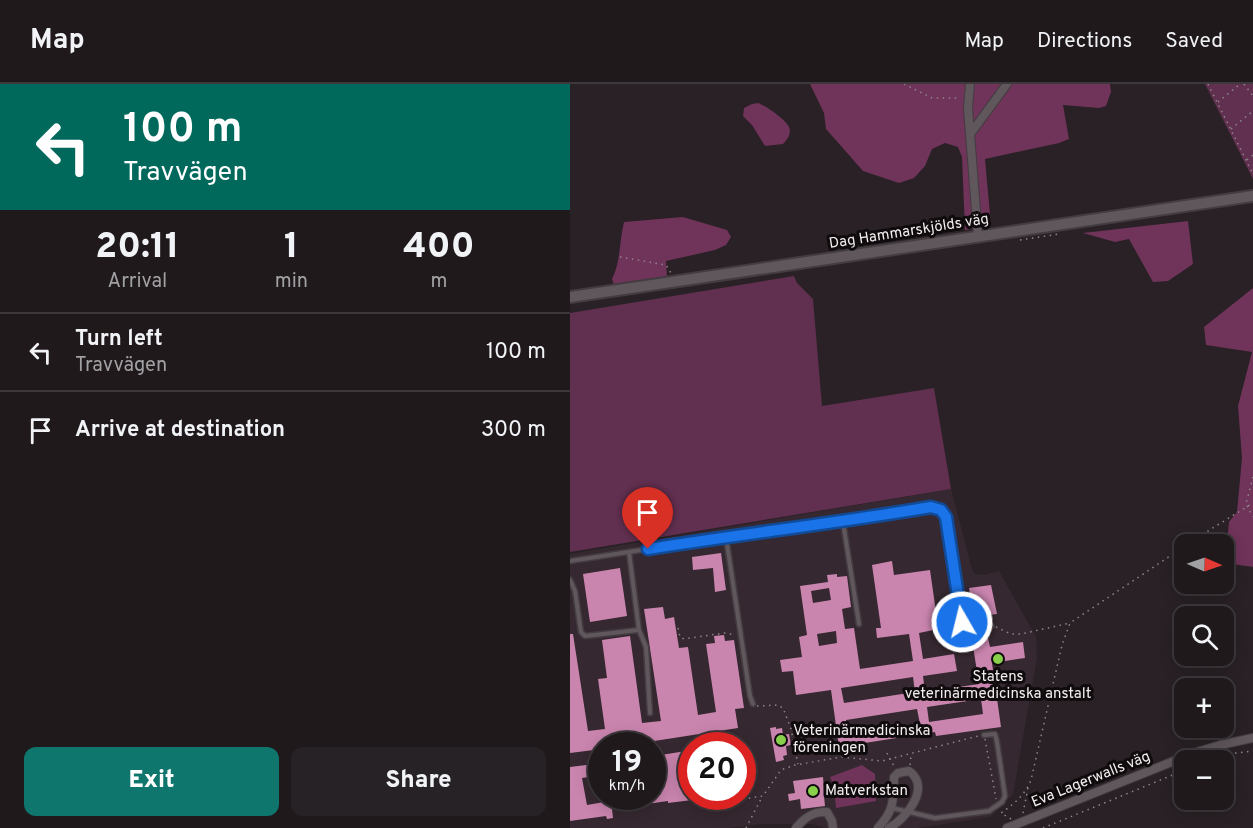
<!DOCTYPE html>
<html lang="en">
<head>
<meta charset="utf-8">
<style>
	:root { --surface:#1f191c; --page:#272225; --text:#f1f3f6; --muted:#a1a0a3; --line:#3c383b; --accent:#0f766e }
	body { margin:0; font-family:Overpass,sans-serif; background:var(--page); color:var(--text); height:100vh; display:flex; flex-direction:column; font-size:22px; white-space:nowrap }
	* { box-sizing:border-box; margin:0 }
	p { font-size:20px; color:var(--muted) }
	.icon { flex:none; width:33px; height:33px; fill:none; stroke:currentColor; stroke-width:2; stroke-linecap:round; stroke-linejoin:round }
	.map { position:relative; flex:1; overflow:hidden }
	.side { display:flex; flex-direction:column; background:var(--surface); width:570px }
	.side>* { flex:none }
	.top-card { background:#00695c; color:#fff; overflow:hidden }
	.needle { width:39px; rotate:92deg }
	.fabs { position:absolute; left:604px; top:450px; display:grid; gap:12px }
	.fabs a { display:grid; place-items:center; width:60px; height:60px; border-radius:12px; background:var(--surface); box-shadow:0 3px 15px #0003,0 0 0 2px var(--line); font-size:30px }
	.speed { position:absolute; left:18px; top:648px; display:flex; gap:12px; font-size:30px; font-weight:700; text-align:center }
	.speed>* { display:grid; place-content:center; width:78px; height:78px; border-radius:50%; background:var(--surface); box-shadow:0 3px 15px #0003,0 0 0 2px var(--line); line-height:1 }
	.speed small { font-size:15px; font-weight:400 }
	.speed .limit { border:9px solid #d22; background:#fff; color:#111 }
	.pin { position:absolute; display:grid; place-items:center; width:51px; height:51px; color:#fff; margin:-62px -26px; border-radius:50% 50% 50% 0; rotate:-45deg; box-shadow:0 0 6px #0007 }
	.pin .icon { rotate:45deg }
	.me { position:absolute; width:66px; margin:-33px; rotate:352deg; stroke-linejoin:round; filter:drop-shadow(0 0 4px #0008) }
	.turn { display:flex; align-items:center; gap:21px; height:126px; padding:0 24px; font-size:27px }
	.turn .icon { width:78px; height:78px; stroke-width:2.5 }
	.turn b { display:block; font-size:42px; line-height:51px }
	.eta { display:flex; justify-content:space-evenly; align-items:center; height:102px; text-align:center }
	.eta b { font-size:36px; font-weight:800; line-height:42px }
	.button { display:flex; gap:12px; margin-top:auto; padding:12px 24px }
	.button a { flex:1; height:69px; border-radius:12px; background:var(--accent); color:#fff; font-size:24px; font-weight:800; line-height:69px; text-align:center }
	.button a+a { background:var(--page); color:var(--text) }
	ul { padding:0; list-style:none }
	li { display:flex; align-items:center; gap:18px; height:78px; padding:0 24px; border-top:2px solid var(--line) }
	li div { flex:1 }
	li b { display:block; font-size:22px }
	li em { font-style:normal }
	header { display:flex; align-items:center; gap:36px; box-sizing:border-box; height:84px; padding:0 30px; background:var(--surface); border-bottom:2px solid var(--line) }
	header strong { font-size:28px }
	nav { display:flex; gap:33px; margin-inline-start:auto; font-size:21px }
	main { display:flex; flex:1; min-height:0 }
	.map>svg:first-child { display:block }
</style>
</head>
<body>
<header>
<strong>Map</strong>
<nav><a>Map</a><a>Directions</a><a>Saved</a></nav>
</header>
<main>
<section class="side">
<div class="top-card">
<div class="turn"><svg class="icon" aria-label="left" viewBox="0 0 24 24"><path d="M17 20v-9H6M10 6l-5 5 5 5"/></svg><div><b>100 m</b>Travvägen</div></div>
</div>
<div class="eta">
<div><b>20:11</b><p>Arrival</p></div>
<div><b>1</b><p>min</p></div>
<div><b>400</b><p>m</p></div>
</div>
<ul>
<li><svg class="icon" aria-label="left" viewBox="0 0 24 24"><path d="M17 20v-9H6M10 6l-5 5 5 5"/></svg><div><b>Turn left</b><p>Travvägen</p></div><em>100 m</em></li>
<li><svg class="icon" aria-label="arrive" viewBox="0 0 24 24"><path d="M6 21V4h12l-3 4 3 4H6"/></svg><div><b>Arrive at destination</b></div><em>300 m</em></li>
</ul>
<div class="button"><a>Exit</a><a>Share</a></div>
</section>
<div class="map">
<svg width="683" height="744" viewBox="0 0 683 744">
	<rect width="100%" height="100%" fill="#292125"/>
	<!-- built -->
	<path fill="#362830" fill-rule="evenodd" d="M381,405L402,485L405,490L413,491L429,487L466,553L467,574L443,710L420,733L348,744H255L242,740H191L159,744H0V470ZM32,662H82V712H32ZM122,662H172V712H122Z"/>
	<!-- green -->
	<g fill="#612f4f">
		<polygon points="635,0 683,0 683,95"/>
		<polygon points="224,192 227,199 243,215 252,322 364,304 381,405 0,468 0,229"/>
	</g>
	<!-- forest -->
	<g fill="#70335a">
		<polygon points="240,0 540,0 541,8 536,22 529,24 493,21 499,55 489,59 415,75 421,142 395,146 392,73 388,63 375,59 362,65 355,82 344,94 329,99 293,87 256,45 254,29"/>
		<path d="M188,19C196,22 216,36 219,43C222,49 217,56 213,60L195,62L182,41L173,32L174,24L182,20Z"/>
		<path d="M113,133L157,146L161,153L156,161L145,166L96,177L97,194L44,201L42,195C51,177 49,158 54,138Z"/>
		<polygon points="618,137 623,180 598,197 583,198 559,155 545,158 513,149"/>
		<polygon points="683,204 683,483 655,479 659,438 667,428 672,374 668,322 682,268 636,261 634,243"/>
		<polygon points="292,681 305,690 306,717 266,724 264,703 260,693"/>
	</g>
	<!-- building -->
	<g fill="#ca85af" fill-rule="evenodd">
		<polygon points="151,469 156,506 145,508 143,484 123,486 122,473"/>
		<path d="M322,477L324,491L360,486L367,535H372L373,544L349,549L353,575L384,570L387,587L353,592L355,608L409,600L402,556L418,554L420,563L453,558L455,574L422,579L431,643L366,652L365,648L269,663L261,606L226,611L223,587L212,588L210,576L232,573L229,553L237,551L230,502L258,498L257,491L267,490V493L277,492L281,523L272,525L275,545L284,544L290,585L343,577L339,550L307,554L306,544H311L302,481ZM259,504L261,516L243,519L241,507ZM266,547L267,559L249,562L247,550ZM343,593L345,608L274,619L271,604ZM411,615L413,630L359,638L357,623ZM347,625L350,640L278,651L276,636Z"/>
		<polygon points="50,484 57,532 20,538 13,490"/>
		<polygon points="421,501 427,530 404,533 399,504"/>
		<polygon points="93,523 95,535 104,533 109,564 118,563 128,631 146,628 136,560 145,559 144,552 154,551 155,557 164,556 174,624 165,625 168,644 52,662 32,662 32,665 0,669 0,550 3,550 18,647 35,645 28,595 37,594 32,556 60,552 72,639 91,637 74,525"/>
		<polygon points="206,643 206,645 212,644 213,651 219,650 221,661 216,662 217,671 213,672 214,676 206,678 200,644"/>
		<polygon points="122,666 122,716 98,719 98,717 42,725 43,734 37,735 36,732 0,737 0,683 32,679 32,691 12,694 17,721 34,718 33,712 82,712 82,677 92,676 91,671"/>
		<polygon points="253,693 254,705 262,703 263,711 254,712 255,722 231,725 230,715 219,717 218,710 225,709 223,697"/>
	</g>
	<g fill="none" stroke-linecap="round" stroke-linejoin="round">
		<!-- lane casing -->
		<g stroke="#433c40" stroke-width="7">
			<g id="lane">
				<polyline points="273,438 289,540"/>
				<polyline points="156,453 180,612 183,620"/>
				<polyline points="59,468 69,546 76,563 80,629"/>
				<polyline points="0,477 156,453 273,438 361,423 371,426 377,433 392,539 397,545 412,545 422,542"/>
				<polyline points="0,496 5,507 11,548 15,552 69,546"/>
				<polyline points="322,724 365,734 419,727 432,718 435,712 427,658 425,650 414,651"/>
			</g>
		</g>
		<!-- street casing -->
		<g stroke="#433c40" stroke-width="10">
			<g id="street">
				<polyline points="400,0 398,24 408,153"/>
				<polyline points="401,49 437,0"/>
				<path d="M226,744C234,734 243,727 257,728L262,737L263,744"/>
				<path d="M308,744C325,725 323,717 324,693L328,689L339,687C362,703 336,735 319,744"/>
				<polyline points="437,744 624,669 650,661 683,654"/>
			</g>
		</g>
		<!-- secondary casing -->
		<g stroke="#433c40" stroke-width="14">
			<polyline id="secondary" points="0,213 683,112"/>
		</g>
		<!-- path -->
		<g stroke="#8e878a" stroke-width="1.5" stroke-dasharray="1.5 4.5" stroke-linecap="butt">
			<polyline points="334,0 362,14 390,14"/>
			<polyline points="638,0 683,90"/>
			<polyline points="674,0 683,12"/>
			<polyline points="648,18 670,0"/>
			<polyline points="661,45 683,27"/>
			<polyline points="677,76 683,71"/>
			<polyline points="450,156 489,150"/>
			<polyline points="50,173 96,181 101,189"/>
			<polyline points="683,393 676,420 683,433"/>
			<polyline points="617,460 683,419"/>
			<polyline points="426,543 441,550 451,550 500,539"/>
			<polyline points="108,544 110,553 114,555 154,549 165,551"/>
			<polyline points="187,622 208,621 213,624 221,645 228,680"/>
			<polyline points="415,655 426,715"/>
			<polyline points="317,669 325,684"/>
			<polyline points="642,676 666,669 683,667"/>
			<polyline points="340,681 341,671"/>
			<polyline points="161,717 193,712 211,686 225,681 272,673 312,677 408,652"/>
			<polyline points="453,729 458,704"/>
			<path d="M441,735L431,729C444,720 455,711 461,696L492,561L500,539L615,462"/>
			<polyline points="176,744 192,713"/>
			<polyline points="473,744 615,686"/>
		</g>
		<!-- lane -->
		<use href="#lane" stroke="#60575c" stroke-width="4"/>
		<!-- street -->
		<use href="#street" stroke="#60575c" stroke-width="8"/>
		<!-- secondary -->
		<use href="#secondary" stroke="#60575c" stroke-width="10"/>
	</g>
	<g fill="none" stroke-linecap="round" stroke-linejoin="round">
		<!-- route casing -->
		<g stroke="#114b97" stroke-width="15">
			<path id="route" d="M78,465C172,450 267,439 361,423L371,426L376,433L392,538"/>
		</g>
		<!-- route -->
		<use href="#route" stroke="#1a73e8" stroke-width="10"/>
	</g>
	<!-- markers -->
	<g fill="#88cf4a" stroke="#0f0b0d" stroke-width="2">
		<circle cx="428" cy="575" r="6"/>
		<circle cx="211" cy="656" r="6"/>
		<circle cx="243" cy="707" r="6"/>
	</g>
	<g text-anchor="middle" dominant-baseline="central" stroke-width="6" stroke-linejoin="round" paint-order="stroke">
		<!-- street labels -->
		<g font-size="15" fill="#f3edf0" stroke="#0f0b0d">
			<text transform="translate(339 148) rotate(-9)">Dag Hammarskjölds väg</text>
			<text transform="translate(521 696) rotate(-22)">Eva Lagerwalls väg</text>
		</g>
		<!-- poi labels -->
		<g font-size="15" fill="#f3edf0" stroke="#0f0b0d" text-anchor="start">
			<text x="428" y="593" text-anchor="middle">Statens<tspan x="428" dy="17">veterinärmedicinska anstalt</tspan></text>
			<text x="223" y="647">Veterinärmedicinska<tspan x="223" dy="17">föreningen</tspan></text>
			<text x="255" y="707">Matverkstan</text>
		</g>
	</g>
</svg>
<div class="fabs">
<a><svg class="needle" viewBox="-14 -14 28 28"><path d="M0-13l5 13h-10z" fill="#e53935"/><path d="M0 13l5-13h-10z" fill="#a1a0a3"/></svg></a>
<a><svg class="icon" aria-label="search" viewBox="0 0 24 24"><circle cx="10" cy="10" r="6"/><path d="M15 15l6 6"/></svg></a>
<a>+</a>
<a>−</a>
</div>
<div class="speed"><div>19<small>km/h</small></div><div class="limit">20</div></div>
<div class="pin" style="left:78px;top:465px;background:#d93025"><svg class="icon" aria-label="arrive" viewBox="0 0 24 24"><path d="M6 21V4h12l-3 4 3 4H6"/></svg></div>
<svg class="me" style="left:392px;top:538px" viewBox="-20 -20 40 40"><circle r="17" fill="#1a73e8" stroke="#fff" stroke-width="3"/><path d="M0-11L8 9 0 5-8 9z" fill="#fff"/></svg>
</div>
</main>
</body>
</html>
